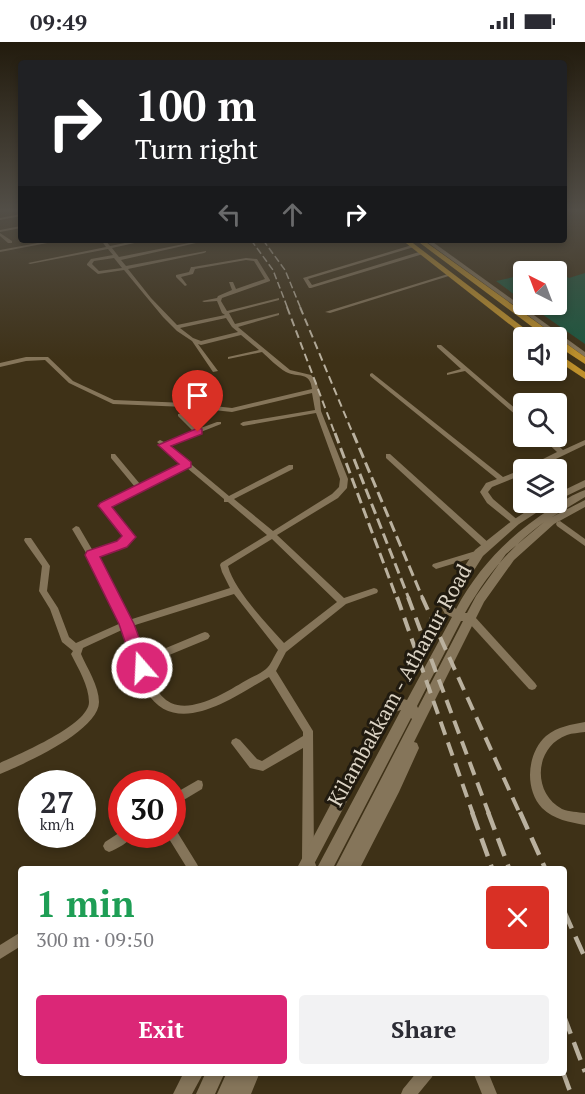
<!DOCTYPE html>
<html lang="en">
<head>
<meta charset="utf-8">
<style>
	:root { --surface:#fff; --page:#f2f2f3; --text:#2b2b33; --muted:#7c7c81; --accent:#db2777 }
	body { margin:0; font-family:"PT Serif",serif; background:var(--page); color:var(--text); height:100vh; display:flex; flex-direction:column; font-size:22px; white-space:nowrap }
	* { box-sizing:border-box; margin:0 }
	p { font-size:20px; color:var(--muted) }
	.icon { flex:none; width:33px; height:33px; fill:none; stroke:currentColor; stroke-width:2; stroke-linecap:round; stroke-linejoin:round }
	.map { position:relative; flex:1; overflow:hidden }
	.details { position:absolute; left:18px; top:824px; width:549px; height:210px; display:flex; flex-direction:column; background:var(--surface); border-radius:6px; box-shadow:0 3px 9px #0003 }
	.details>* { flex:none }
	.hud { position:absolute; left:18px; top:18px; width:549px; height:183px; border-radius:6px; box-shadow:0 3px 9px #0003; background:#202124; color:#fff; overflow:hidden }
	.needle { width:39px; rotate:318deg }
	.fabs { position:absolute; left:513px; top:219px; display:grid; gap:12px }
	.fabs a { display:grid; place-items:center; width:54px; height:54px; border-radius:6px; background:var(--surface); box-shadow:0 3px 9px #0003; font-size:30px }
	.speed { position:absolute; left:18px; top:728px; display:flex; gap:12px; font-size:30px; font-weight:700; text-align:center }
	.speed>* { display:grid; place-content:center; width:78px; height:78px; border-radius:50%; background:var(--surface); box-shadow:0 3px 9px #0003; line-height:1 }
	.speed small { font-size:15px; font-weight:400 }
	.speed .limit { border:9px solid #d22; background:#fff; color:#111 }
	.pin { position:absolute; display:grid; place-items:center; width:51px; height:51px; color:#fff; margin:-62px -26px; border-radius:50% 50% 50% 0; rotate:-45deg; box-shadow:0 0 6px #0007 }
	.pin .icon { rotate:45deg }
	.me { position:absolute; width:66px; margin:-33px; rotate:341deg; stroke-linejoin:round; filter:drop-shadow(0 0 4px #0008) }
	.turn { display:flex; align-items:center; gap:21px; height:126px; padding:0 18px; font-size:27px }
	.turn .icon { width:78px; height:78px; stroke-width:2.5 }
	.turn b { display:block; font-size:42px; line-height:51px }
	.lanes { display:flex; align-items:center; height:57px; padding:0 18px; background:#0003; justify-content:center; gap:30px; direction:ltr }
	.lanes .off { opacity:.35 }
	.round { display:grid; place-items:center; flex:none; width:63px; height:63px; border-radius:6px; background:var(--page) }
	.headline { display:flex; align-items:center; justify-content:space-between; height:102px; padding:0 18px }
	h1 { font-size:36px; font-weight:700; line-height:45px; color:#1e9e55 }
	.primary-button { display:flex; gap:12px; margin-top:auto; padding:12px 18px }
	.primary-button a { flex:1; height:69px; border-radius:6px; background:var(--accent); color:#fff; font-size:24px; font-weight:700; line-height:69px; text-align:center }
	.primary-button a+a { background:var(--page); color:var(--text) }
	.status { display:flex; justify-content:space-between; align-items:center; height:42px; padding:0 30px; background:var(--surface); direction:ltr }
	.status svg { height:16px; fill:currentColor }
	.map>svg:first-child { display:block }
</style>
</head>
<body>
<div class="status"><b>09:49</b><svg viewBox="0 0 49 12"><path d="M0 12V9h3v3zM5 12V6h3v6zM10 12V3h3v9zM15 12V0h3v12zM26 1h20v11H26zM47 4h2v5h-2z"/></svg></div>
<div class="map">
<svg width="585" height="1052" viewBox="0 0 585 1052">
	<rect width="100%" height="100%" fill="#3e3117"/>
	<!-- green -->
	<g fill="#1b573f">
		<polygon points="551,226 569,236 585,231 585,302 529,263 556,262 556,230 537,229"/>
		<polygon points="523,233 523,259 496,239"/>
	</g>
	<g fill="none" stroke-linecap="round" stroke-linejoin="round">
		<!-- minor -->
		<g fill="#85755a" fill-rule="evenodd">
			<polygon points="21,172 21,174 0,178 0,176"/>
			<polygon points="21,184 21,186 0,190 0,188"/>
			<polygon points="0,191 12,199 12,201 8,201 0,194"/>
			<polygon points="54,198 63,198 0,210 0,208"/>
			<path d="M101,198H105L110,204L140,198H148L112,206L119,215L194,200L196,201L121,218L126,224L206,209V210L204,211L128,227L151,256L177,283L225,273L222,271L217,259L204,260L202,259L217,256L218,254L232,248L229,240H233L236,247L265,237L254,219L246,218L195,227L193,232L181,235L187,243L185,244L176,235V233L189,230L191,225H193L246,216L257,217L270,238V239L222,256L221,259L227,269L279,256V258L229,271L235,282L279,271V273L238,285L290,328L311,333L316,339L319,348L321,369L348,437L347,446L338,456L277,493L344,556L374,546L377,547L378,549L377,551L346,562L286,610L276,629L313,689L314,818L317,826H305L302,818L303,706L263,729L250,726L231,701L232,698L236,696L240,698L257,717L262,719L303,694V690L269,635C235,654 176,699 146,649C135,630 131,608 124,587L83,606L81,612C87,626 99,644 99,660C99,689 24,722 0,732V721C19,712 89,683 89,660C89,644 78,626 71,612L73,609L62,600L50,567L39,549L42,524L25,500L24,498L25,496H31L50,524L47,549L58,566L69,595L76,601L121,581L99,533L72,487L76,484L79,485L93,509L119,500L125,495L103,468L102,461L103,459L135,445L111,416V412H115L140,442L183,422L157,400L160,398L164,400L193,389L178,374V372H182L198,387L217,380H221V382L168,403L229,454L289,423H293V427L234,457L273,489L332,452L339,445L340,437L316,371L243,384L240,382L243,380L315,368L312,351L232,370L186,365L113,362L69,341L45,318L26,319L0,325V321L26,315H48L73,339L114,358L186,361L232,366L312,347C310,329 298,336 286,330C277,325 269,316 262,310L228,317V315L259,308L241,293L201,303L198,302L218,329L213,330L192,299L177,289L163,275L124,228L98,232L87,223V222L91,217L113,213L108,207L30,222L28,221L106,205ZM114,216L122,226L99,229L92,222L94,219ZM226,276L232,285L238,290L201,299L193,296L180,286ZM187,426L224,457V460H228L267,493L221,521L220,523L222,530L230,546L129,578L96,514L125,504L134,495L110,465V462ZM272,497L337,560L284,601C267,582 234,548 228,524ZM234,552L278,608C274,614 271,623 266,627C260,632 252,635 245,639C226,650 194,671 171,661C157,654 150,637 145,623L208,597L210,594L208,591L205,590L202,591L142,616L132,584Z"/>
			<polygon points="238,198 242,198 242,199 240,200"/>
			<polygon points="412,203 414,203 414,205 308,237 312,243 419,210 423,210 423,212 311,246 309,246 303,236"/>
			<polygon points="448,232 452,233 330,271 325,270"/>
			<polygon points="437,303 441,303 524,374 524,380 465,329 447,333 447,331 461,327 437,305"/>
			<polygon points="372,331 503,435 523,427 557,410 540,394 548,394 563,408 585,398 585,403 533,428 524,428 524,432 492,445 488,450 493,457 520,480 519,482 513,482 487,461 480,450 486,441 497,437 370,334 370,332"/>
			<polygon points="386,412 390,412 490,502 491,504 490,506 484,506 386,416"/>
			<polygon points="560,479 585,497 585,504 557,484 556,482 557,480"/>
			<polygon points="479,508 483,511 482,513 436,527 432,524 433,522"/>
			<polygon points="472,574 475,575 535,641 537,644 535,647 532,648 529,647 469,581 468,578 469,575"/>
			<path d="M585,680V690C579,691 572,691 567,693C534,705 532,751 562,767C569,770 578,770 585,771V783C570,780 554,778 542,766C524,747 527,711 546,694C558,684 571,683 585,680Z"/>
			<polygon points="198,738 202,739 203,743 202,747 172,765 172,753"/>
			<polygon points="172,786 176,788 197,822 199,826 187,826 166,792 172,792"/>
			<path d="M122,789V792H133C130,800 117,807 109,810L105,808L103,804L105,800Z"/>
			<polygon points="21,890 21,904 0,917 0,903"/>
			<polygon points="417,1030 434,1030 432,1035 418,1052 401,1052 403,1047"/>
			<polygon points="473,1030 488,1030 497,1052 482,1052"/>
		</g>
		<!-- tertiary -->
		<g fill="#85755a" fill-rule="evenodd">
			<polygon points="424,198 430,198 585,310 585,315"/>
			<polygon points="585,438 585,445 556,459 556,452"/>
			<path d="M585,448V455L552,475L585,458V465L554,482L514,518L484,560L414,700L417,701L419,706L399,750L360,826H335L412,677L411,676L333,826H317L401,668L395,670L390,677L312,826H297L380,669C387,660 396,654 407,658L452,575L445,572L440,563L475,508L513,478L541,460H553L519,482L483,514L452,563L456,567C479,524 511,492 552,466C562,460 573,452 585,448ZM544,480L506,512L476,554L467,571H465C487,533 509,506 544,480ZM461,579H463L418,666L417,664Z"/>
			<polygon points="184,1030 204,1030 192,1052 173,1052"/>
			<polygon points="206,1030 225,1030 215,1052 196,1052"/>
			<polygon points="227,1030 260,1030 251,1052 217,1052"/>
		</g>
		<!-- trunk -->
		<g fill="#be902b" fill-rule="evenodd">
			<polygon points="402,198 409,198 537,296 527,296"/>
			<polygon points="416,198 423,198 585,315 585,322 556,303 556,296 547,296"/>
			<polygon points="556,310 585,330 585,337 556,318"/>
		</g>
		<!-- rail-far4 -->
		<g stroke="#bab19f" stroke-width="1.5" stroke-dasharray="7 3" stroke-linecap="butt">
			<polyline points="251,198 273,228 288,267"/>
			<polyline points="263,198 285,228 301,267"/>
		</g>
		<!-- rail-far3 -->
		<g stroke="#bab19f" stroke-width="2" stroke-dasharray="8 4.5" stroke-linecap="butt">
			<polyline points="287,265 335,392"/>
			<polyline points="300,265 353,392"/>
		</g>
		<!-- rail-far2 -->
		<g stroke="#bab19f" stroke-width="3" stroke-dasharray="11 5" stroke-linecap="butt">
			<polyline points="335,391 397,557"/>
			<polyline points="353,391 423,557"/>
			<polyline points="354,417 409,557"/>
		</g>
		<!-- rail-far1 -->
		<g stroke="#bab19f" stroke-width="4" stroke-dasharray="14 8" stroke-linecap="butt">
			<polyline points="397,555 473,772"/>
			<polyline points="408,555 489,772"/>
			<polyline points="422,555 520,772"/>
		</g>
		<!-- rail -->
		<g stroke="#bab19f" stroke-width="4.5" stroke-dasharray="19 9" stroke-linecap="butt">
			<polyline points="472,770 492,826"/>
			<polyline points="488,770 509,826"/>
			<polyline points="520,770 545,826"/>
			<polyline points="564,869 585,916"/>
			<polyline points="564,974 585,1030"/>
			<polyline points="563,1030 571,1052"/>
		</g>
	</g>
	<!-- sky -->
	<linearGradient id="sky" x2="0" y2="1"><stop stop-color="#221b0d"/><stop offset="0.53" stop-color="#524e47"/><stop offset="1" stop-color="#524e47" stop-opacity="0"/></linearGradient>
	<rect width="585" height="317" fill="url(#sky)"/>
	<!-- route -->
	<polygon fill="#db2777" stroke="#8e194d" stroke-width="1.5" points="198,386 202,387 202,392 171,404 191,420 191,425 112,465 136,495 127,505 100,515 134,582 150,626 148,631 142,633 137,631 134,626 119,582 85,513 87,509 117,499 122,494 100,466 98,464 100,461 179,422 158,403"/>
	<g text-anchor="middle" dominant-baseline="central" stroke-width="6" stroke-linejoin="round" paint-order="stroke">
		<!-- street labels -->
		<g font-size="21" fill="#dcd4c5" stroke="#201a0f">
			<text transform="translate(399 643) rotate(-61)">Kilambakkam - Athanur Road</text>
		</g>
	</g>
</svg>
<div class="fabs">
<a><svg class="needle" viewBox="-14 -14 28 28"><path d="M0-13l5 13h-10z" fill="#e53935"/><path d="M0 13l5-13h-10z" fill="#7c7c81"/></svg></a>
<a><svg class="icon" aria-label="sound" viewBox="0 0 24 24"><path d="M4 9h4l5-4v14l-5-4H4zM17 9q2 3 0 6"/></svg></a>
<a><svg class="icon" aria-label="search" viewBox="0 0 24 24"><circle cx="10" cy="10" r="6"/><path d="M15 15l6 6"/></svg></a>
<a><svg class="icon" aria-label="layers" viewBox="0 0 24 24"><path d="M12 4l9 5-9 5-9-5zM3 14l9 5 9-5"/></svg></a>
</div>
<div class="speed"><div>27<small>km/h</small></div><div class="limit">30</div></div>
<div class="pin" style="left:198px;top:390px;background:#d93025"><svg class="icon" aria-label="arrive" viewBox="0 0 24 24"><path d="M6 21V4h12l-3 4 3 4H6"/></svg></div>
<svg class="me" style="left:142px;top:626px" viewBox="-20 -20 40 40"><circle r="17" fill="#db2777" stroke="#fff" stroke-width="3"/><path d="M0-11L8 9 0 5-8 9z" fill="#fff"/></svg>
<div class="hud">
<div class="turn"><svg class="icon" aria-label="right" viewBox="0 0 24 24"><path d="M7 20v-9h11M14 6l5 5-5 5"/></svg><div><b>100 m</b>Turn right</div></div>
<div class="lanes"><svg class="icon off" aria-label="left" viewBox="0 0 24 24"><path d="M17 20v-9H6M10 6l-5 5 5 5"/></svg><svg class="icon off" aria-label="ahead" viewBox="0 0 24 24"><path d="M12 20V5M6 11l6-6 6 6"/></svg><svg class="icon" aria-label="right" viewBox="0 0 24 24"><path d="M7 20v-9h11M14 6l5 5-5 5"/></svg></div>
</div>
<section class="details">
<div class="headline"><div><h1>1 min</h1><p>300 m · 09:50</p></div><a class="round" style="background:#d93025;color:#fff"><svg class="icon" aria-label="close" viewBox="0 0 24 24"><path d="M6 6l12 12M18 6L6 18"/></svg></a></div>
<div class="primary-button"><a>Exit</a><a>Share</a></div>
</section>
</div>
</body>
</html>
